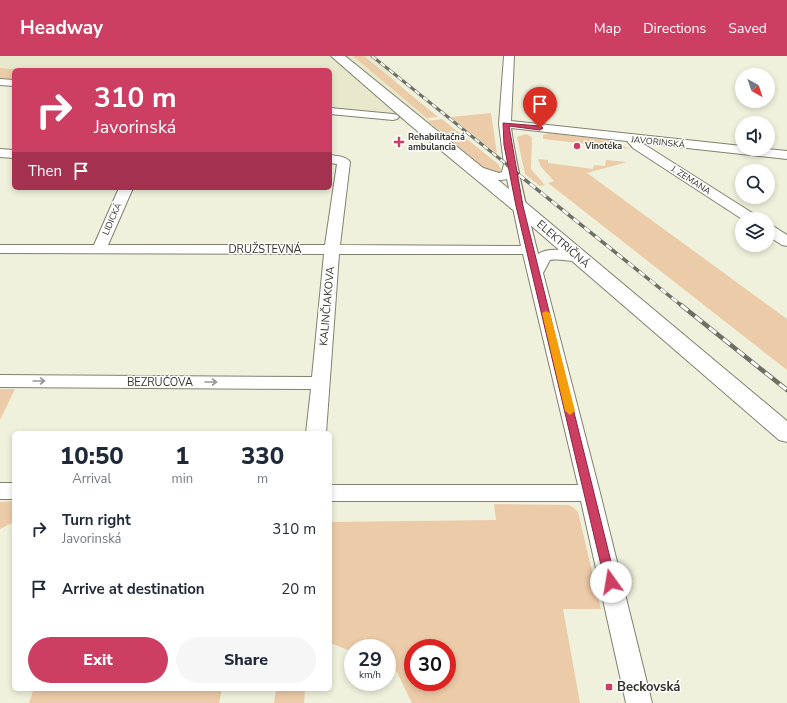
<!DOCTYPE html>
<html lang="en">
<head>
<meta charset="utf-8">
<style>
	:root { --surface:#fff; --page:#f6f6f7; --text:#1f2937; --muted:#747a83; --accent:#cd3e63 }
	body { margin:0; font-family:"Nunito Sans",sans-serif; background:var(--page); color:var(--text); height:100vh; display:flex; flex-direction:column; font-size:15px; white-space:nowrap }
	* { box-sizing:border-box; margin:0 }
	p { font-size:13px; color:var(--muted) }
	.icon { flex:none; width:22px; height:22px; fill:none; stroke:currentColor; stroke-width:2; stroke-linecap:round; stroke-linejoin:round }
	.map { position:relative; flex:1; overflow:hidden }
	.side { position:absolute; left:12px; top:375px; width:320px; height:260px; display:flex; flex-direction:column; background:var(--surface); border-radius:6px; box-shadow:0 2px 6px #0003 }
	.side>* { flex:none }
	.banner { position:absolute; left:12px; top:12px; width:320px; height:122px; border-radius:6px; box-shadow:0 2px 6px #0003; background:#cd3e63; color:#fff; overflow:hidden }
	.needle { width:26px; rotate:140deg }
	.buttons { position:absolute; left:735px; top:12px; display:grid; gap:8px }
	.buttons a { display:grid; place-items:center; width:40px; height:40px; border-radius:50%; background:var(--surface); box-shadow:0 2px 6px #0003; font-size:20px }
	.speed { position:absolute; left:344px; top:583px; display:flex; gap:8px; font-size:20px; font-weight:700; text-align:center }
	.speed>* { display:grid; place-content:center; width:52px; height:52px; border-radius:50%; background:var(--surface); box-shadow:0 2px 6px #0003; line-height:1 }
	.speed small { font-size:10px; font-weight:400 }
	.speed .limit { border:6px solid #d22; background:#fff; color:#111 }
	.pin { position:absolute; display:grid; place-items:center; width:34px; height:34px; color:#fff; margin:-41px -17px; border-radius:50% 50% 50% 0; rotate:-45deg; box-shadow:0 0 4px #0007 }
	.pin .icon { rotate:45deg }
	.me { position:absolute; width:44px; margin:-22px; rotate:347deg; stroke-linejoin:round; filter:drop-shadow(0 0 3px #0008) }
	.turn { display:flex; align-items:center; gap:14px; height:84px; padding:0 16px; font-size:18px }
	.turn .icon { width:52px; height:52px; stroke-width:2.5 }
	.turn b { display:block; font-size:28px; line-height:34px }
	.then { display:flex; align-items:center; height:38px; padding:0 16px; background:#0003; gap:8px; font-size:15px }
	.eta { display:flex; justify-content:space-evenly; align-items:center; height:68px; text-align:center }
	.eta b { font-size:24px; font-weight:800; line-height:28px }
	.action { display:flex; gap:8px; margin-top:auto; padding:8px 16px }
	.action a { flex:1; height:46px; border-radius:24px; background:var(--accent); color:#fff; font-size:16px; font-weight:800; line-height:46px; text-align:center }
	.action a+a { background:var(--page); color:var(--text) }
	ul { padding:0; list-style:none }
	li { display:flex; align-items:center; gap:12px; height:60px; padding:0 16px }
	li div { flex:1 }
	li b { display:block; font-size:15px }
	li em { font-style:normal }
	header { display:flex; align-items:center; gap:24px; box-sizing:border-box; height:56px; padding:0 20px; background:var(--accent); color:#fff }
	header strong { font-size:19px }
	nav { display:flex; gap:22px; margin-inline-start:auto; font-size:14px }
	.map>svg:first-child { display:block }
</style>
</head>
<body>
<header>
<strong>Headway</strong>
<nav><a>Map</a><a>Directions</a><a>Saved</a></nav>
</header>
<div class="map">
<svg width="787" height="647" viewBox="0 0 787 647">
	<rect width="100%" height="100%" fill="#f0f1dc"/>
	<!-- built -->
	<polygon fill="#e8e9cc" points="0,0 374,0 434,68 330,58 330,14 14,14 0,27"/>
	<!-- green -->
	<g fill="#eccba8" fill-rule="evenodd">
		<polygon points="353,0 364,0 438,61 427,62"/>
		<polygon points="0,12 21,14 14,14 14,25 0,23"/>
		<polygon points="491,57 497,98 451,61"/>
		<polygon points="442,63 498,108 501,113 500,116 495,117 488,115 428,65"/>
		<polygon points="549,77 609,84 630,93 543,83 543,79"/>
		<polygon points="526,78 532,81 531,113 545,129 540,130 525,118 517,81"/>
		<polygon points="538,103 548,104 548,107 593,113 594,109 605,110 606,104 627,106 587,117 787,263 787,314 548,127 554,125 541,111"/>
		<polygon points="0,333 15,333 0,364"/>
		<polygon points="14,445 14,466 0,473 0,446"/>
		<path d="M494,448L568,449L573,451L578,456L601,553H563L580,647H412L389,600H387V592H353V596L330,587L331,466L496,464ZM413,592H447V626H413Z"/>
		<polygon points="34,633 222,633 219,647 29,647"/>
		<polygon points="276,633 305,633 304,647 274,647"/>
	</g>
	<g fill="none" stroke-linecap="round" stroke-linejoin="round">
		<!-- minor casing -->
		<g stroke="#81816f" stroke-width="2">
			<g id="minor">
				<path d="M504,0H514L511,65L742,90V93H767L787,95V103L642,87L757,160L759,163H742L633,92L627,85L511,72C517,115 528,158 538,198C550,190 570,195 582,198L585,201L582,204C572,207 561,202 550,204L543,217L600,437L652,647H626L581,445H330V429H578L523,198H339L326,377H306L311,333L0,331V319L312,321L324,198L0,197V189H94L119,132H133L108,189H325L337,108L330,107V99C337,100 346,100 350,106L340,189L521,190L507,123C497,126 474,122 468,113L469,110L474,109L499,117L502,116L504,108L499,68Z"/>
				<polygon points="0,23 14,24 14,30 0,29"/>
				<polygon points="330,52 393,58 397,59 399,61 397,63 393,64 330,58"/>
				<polygon points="0,93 14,94 14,102 0,101"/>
				<polygon points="768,169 773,170 787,179 787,190 782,189 768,180"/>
				<rect x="0" y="427" width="14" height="16"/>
			</g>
		</g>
		<!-- major casing -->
		<g stroke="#81816f" stroke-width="2">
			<polygon id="major" points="331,0 345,0 525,146 787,365 787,386 779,384 513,154 409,68"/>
		</g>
		<!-- minor -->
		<use href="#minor" fill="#fff" fill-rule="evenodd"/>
		<!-- major -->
		<use href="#major" fill="#fff" fill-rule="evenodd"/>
		<!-- rail-far2 casing -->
		<g stroke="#6f7064" stroke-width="3">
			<polyline id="rail-far2" points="372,0 510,111"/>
		</g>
		<!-- rail-far1 casing -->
		<g stroke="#6f7064" stroke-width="3.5">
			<polyline id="rail-far1" points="508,110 682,250"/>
		</g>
		<!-- rail casing -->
		<g stroke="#6f7064" stroke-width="4.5">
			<polyline id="rail" points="681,249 787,334"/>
		</g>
		<!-- rail-far2 -->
		<use href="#rail-far2" stroke="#fff" stroke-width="2" stroke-dasharray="5.5" stroke-linecap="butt"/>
		<!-- rail-far1 -->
		<use href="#rail-far1" stroke="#fff" stroke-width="2.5" stroke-dasharray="7" stroke-linecap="butt"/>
		<!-- rail -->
		<use href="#rail" stroke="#fff" stroke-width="3" stroke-dasharray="9" stroke-linecap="butt"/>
	</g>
	<!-- one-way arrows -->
	<defs><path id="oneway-shaft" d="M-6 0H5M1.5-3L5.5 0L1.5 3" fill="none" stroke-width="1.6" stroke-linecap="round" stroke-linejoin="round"/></defs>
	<g stroke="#999995">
		<use href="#oneway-shaft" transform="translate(39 325)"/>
		<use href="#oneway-shaft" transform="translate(211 326)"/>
	</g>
	<!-- route -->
	<polygon fill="#cd3e63" stroke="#852840" points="503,67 540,70 543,72 540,74 509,70 523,150 616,526 615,529 611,530 607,529 605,526 516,150 504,89"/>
	<!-- slow -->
	<polygon fill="#f59e0b" points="546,255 550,257 575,355 570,359 565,355 542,257"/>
	<!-- markers -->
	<g fill="#cd3e63" stroke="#fff" stroke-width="1.5">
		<path d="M397 80h4v4h4v4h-4v4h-4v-4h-4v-4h4z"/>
		<circle cx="577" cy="90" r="4"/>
		<rect x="605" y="627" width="8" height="8" rx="2"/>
	</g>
	<g text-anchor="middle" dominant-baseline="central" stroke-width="3" stroke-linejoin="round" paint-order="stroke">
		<!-- far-poi labels -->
		<g font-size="9" font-weight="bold" fill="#33332b" stroke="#fff" text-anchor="start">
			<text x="408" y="81">Rehabilitačná<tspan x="408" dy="10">ambulancia</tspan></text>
			<text x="585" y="90">Vinotéka</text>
		</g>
		<!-- far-street labels -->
		<g font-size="9" fill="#33332b" stroke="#fff">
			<text transform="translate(658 86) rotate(6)">JAVORINSKÁ</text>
			<text transform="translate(691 124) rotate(33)">J. ZEMANA</text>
			<text transform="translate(112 163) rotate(-66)">LIDICKÁ</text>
		</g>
		<!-- street labels -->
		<g font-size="11" fill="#33332b" stroke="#fff">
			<text transform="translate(563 188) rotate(41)">ELEKTRIČNÁ</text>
			<text x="265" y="193">DRUŽSTEVNÁ</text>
			<text transform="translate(327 250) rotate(-85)">KALINČIAKOVA</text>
			<text x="160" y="326">BEZRUČOVA</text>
		</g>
		<!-- near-poi labels -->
		<g font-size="13" font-weight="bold" fill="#33332b" stroke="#fff" text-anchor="start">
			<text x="617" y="631">Beckovská</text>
		</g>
	</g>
</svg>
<div class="buttons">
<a><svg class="needle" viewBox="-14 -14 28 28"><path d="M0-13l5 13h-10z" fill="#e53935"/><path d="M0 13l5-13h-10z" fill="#747a83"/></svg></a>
<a><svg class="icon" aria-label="sound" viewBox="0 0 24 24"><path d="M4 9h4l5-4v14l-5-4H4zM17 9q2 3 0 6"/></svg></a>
<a><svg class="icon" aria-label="search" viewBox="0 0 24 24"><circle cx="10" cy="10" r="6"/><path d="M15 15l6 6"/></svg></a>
<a><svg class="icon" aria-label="layers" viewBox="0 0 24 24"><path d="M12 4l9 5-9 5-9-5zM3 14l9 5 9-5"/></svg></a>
</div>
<div class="speed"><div>29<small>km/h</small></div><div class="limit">30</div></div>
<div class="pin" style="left:540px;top:72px;background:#d93025"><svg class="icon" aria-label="arrive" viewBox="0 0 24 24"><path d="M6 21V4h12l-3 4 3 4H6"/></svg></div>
<svg class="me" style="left:611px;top:526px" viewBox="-20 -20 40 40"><circle r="19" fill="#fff"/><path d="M0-13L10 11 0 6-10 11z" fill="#cd3e63"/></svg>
<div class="banner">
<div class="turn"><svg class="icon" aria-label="right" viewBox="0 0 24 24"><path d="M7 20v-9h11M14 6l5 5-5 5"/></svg><div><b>310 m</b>Javorinská</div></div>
<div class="then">Then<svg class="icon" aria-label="arrive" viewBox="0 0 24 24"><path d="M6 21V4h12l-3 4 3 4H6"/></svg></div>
</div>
<section class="side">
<div class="eta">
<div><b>10:50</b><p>Arrival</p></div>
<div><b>1</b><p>min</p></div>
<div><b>330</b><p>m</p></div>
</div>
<ul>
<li><svg class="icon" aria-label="right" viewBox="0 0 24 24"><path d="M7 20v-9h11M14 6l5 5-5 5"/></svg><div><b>Turn right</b><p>Javorinská</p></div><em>310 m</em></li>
<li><svg class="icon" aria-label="arrive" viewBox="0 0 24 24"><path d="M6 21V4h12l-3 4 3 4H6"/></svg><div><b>Arrive at destination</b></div><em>20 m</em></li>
</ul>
<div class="action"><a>Exit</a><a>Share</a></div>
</section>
</div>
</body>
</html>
